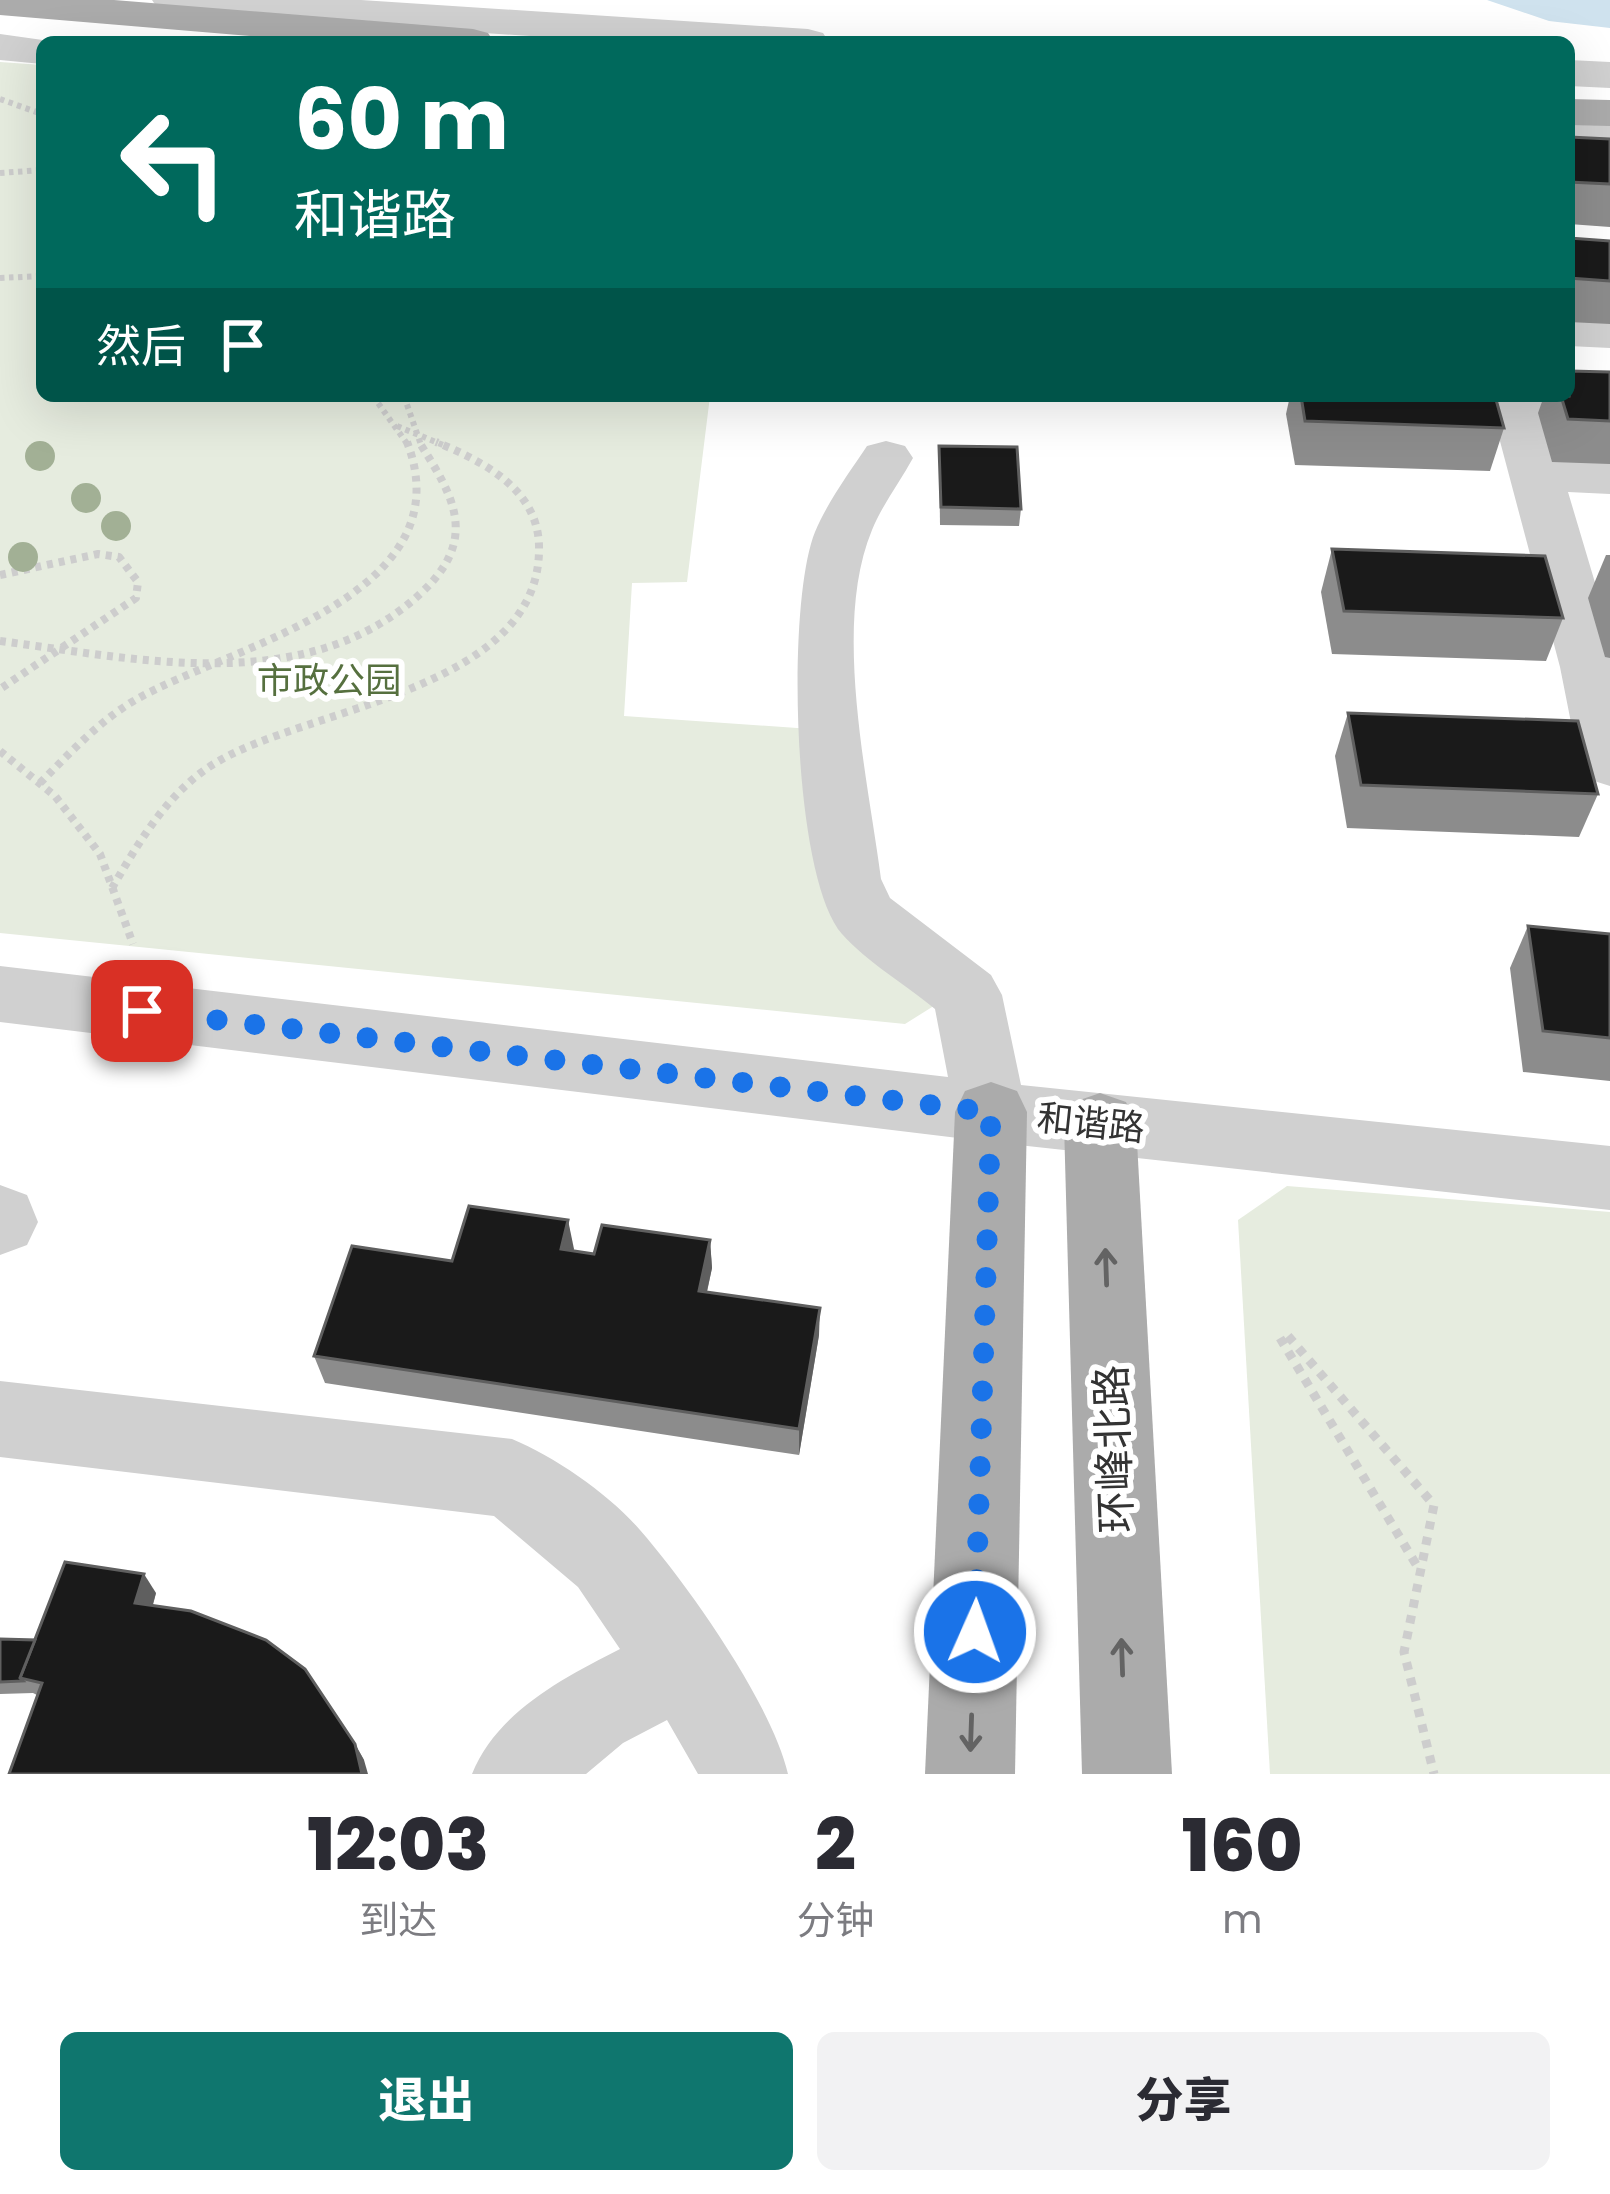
<!DOCTYPE html>
<html lang="zh">
<head>
<meta charset="utf-8">
<style>
	:root { --surface:#fff; --page:#f2f2f3; --text:#2b2b33; --muted:#7c7c81; --accent:#0f766e }
	body { margin:0; font-family:Poppins,"Noto Sans SC",sans-serif; background:var(--page); color:var(--text); height:100vh; display:flex; flex-direction:column; font-size:45px; white-space:nowrap }
	* { box-sizing:border-box; margin:0 }
	p { font-size:39px; color:var(--muted) }
	.icon { flex:none; width:66px; height:66px; fill:none; stroke:currentColor; stroke-width:2; stroke-linecap:round; stroke-linejoin:round }
	.map { position:relative; height:1774px; overflow:hidden }
	.side { display:flex; flex-direction:column; background:var(--surface); flex:1 }
	.side>* { flex:none }
	.guide { position:absolute; left:36px; top:36px; width:1539px; height:366px; border-radius:18px; box-shadow:0 12px 48px #0002; background:#00695c; color:#fff; overflow:hidden }
	.pin { position:absolute; display:grid; place-items:center; width:102px; height:102px; color:#fff; margin:-51px; border-radius:24px; box-shadow:0 6px 18px #0006 }
	.me { position:absolute; width:132px; margin:-66px; rotate:2deg; stroke-linejoin:round; filter:drop-shadow(0 0 9px #0008) }
	.turn { display:flex; align-items:center; gap:42px; height:252px; padding:0 60px; font-size:54px }
	.turn .icon { width:156px; height:156px; stroke-width:2.5 }
	.turn b { display:block; font-size:84px; line-height:102px }
	.then { display:flex; align-items:center; height:114px; padding:0 60px; background:#0003; gap:24px; font-size:45px }
	.eta { display:flex; justify-content:space-evenly; align-items:center; height:204px; text-align:center }
	.eta b { font-size:72px; font-weight:800; line-height:84px }
	.button { display:flex; gap:24px; margin-top:auto; padding:24px 60px }
	.button a { flex:1; height:138px; border-radius:18px; background:var(--accent); color:#fff; font-size:48px; font-weight:800; line-height:138px; text-align:center }
	.button a+a { background:var(--page); color:var(--text) }
	.map>svg:first-child { display:block }
</style>
</head>
<body>
<div class="map">
<svg width="1610" height="1774" viewBox="0 0 1610 1774">
	<rect width="100%" height="100%" fill="#fff"/>
	<!-- green -->
	<g fill="#e6ecdf">
		<polygon points="0,62 42,65 42,396 710,396 687,582 632,583 624,716 811,729 838,914 956,992 905,1024 0,933"/>
		<polygon points="1287,1186 1610,1212 1610,1774 1270,1774 1238,1220"/>
	</g>
	<!-- water -->
	<polygon fill="#cfe2ee" points="1487,0 1610,0 1610,28 1549,21"/>
	<g fill="none" stroke-linecap="round" stroke-linejoin="round">
		<!-- path-far2 -->
		<g stroke="#cdcdcd" stroke-width="6" stroke-dasharray="4.5 4.5" stroke-linecap="butt">
			<polyline points="0,99 42,114"/>
			<polyline points="0,173 42,170"/>
			<polyline points="0,278 42,276"/>
			<polyline points="373,396 408,445"/>
			<polyline points="404,396 421,445"/>
			<polyline points="397,426 443,445"/>
		</g>
		<!-- path-far1 -->
		<g stroke="#cdcdcd" stroke-width="8" stroke-dasharray="6 6" stroke-linecap="butt">
			<polyline points="0,575 98,554 119,557 138,582 136,598 0,689"/>
			<path d="M0,641C138,659 306,698 420,594C479,540 455,498 419,442"/>
			<polyline points="0,751 55,796 100,854 133,944"/>
			<path d="M40,783C70,753 100,720 137,699C228,647 467,597 407,442"/>
			<path d="M112,888C139,842 169,790 217,762C309,707 543,690 539,545C537,488 482,461 436,442"/>
		</g>
		<!-- path -->
		<g stroke="#cdcdcd" stroke-width="9" stroke-dasharray="8 8" stroke-linecap="butt">
			<polyline points="1288,1336 1434,1505 1404,1652 1434,1774"/>
			<polyline points="1280,1338 1420,1571"/>
		</g>
		<!-- minor -->
		<g fill="#d0d0d0" fill-rule="evenodd">
			<polygon points="152,0 361,0 808,29 823,33 829,42 618,42 173,12 158,9"/>
			<polygon points="0,34 57,42 42,42 42,64 0,60"/>
			<polygon points="1569,60 1610,62 1610,88 1569,86"/>
			<polygon points="1569,122 1610,123 1610,149 1569,148"/>
			<polygon points="1569,316 1610,318 1610,348 1569,346"/>
			<polygon points="1488,396 1540,396 1558,457 1610,460 1610,494 1568,492 1610,633 1610,786 1588,779 1579,763 1560,667"/>
			<path d="M886,441L905,446L913,458C900,482 882,505 872,530C832,626 868,778 881,879L890,898L991,975L1002,995L1021,1085L1610,1146V1210L991,1142L0,1022V966L948,1077L935,1009C906,985 867,962 842,934C792,877 786,603 815,532C827,503 849,473 867,446Z"/>
			<polygon points="0,1185 27,1195 38,1222 27,1245 0,1255"/>
			<path d="M0,1381L512,1439C555,1457 609,1494 640,1530C688,1585 772,1704 788,1774H698L667,1720L623,1743L586,1774H472C497,1712 563,1678 620,1649L578,1587L494,1516L0,1457Z"/>
		</g>
		<!-- major -->
		<g fill="#ababab" fill-rule="evenodd">
			<polygon points="0,0 114,0 473,29 488,33 494,42 321,42 0,15"/>
			<polygon points="1569,99 1610,100 1610,126 1569,125"/>
			<polygon points="991,1082 1017,1091 1027,1112 1015,1774 925,1774 955,1112 965,1091"/>
			<polygon points="1100,1093 1126,1102 1136,1124 1172,1774 1082,1774 1064,1124 1074,1102"/>
		</g>
	</g>
	<!-- trees -->
	<g fill="#a2b095">
		<circle cx="40" cy="456" r="15"/>
		<circle cx="86" cy="498" r="15"/>
		<circle cx="116" cy="526" r="15"/>
		<circle cx="23" cy="557" r="15"/>
	</g>
	<!-- wall -->
	<g fill="#8c8c8c">
		<polygon points="1569,137 1610,139 1610,227 1569,224"/>
		<polygon points="1569,238 1610,241 1610,324 1569,322"/>
		<polygon points="1610,372 1610,464 1552,462 1538,413 1544,396 1569,396"/>
		<polygon points="1290,396 1495,396 1504,428 1490,471 1295,465 1286,414"/>
		<polygon points="939,446 1021,509 1019,526 940,525"/>
		<polygon points="1332,549 1563,618 1546,661 1332,654 1321,592"/>
		<polygon points="1606,555 1610,555 1610,658 1605,657 1588,598"/>
		<polygon points="1348,713 1598,794 1579,837 1347,828 1335,756"/>
		<polygon points="1528,926 1610,934 1610,1081 1523,1072 1510,968"/>
		<polygon points="568,1220 573,1251 594,1254 710,1240 712,1268 707,1292 819,1335 799,1455 325,1383 314,1356"/>
		<polygon points="156,1593 153,1605 355,1744 364,1760 37,1695 33,1693 0,1694 0,1639 35,1640"/>
	</g>
	<!-- shaded-wall -->
	<g fill="#5f5f5f">
		<polygon points="568,1220 574,1249 566,1277 561,1249"/>
		<polygon points="710,1240 712,1268 701,1318 699,1291"/>
		<polygon points="820,1308 819,1335 799,1455 799,1429"/>
		<polygon points="144,1574 156,1593 148,1621 135,1603"/>
		<polygon points="355,1744 364,1760 368,1774 362,1774"/>
	</g>
	<!-- building -->
	<g fill="#1a1a1a" stroke="#5f5f5f" stroke-width="3">
		<polygon points="1569,137 1610,139 1610,184 1569,182"/>
		<polygon points="1569,238 1610,241 1610,281 1569,278"/>
		<polygon points="1569,371 1610,372 1610,421 1568,419 1561,396 1569,396"/>
		<polygon points="1301,396 1495,396 1504,428 1305,421"/>
		<polygon points="939,446 1017,447 1021,509 941,507"/>
		<polygon points="1332,549 1545,556 1563,618 1344,611"/>
		<polygon points="1348,713 1578,721 1598,794 1361,785"/>
		<polygon points="1528,926 1610,934 1610,1038 1543,1031"/>
		<polygon points="469,1206 568,1220 561,1249 594,1254 602,1225 710,1240 699,1291 820,1308 799,1429 314,1356 352,1246 452,1261"/>
		<polygon points="65,1562 144,1574 135,1603 191,1611 266,1640 305,1669 355,1744 362,1774 9,1774 42,1683 20,1678"/>
		<polygon points="0,1639 35,1640 20,1678 23,1681 0,1682"/>
	</g>
	<!-- one-way arrows -->
	<defs><path id="oneway-shaft" d="M-6 0H5M1.5-3L5.5 0L1.5 3" fill="none" stroke-width="1.6" stroke-linecap="round" stroke-linejoin="round" transform="scale(3)"/></defs>
	<g stroke="#636363">
		<use href="#oneway-shaft" transform="translate(1106 1267) rotate(-92)"/>
		<use href="#oneway-shaft" transform="translate(1122 1657) rotate(-92)"/>
		<use href="#oneway-shaft" transform="translate(971 1733) rotate(92)"/>
	</g>
	<g fill="none" stroke-linecap="round" stroke-linejoin="round">
		<!-- route -->
		<polyline stroke="#1a73e8" stroke-width="21" stroke-dasharray="0 37.8" points="142,1011 991,1112 975,1632"/>
	</g>
	<g text-anchor="middle" dominant-baseline="central" stroke-width="12" stroke-linejoin="round" paint-order="stroke">
		<!-- park labels -->
		<g font-size="36" fill="#56703f" stroke="#fff">
			<text x="329" y="680">市政公园</text>
		</g>
		<!-- street labels -->
		<g font-size="36" fill="#333" stroke="#fff">
			<text transform="translate(1091 1123) rotate(6)">和谐路</text>
		</g>
		<!-- near-street labels -->
		<g font-size="42" fill="#333" stroke="#fff">
			<text transform="translate(1114 1449) rotate(-92)">环峰北路</text>
		</g>
	</g>
</svg>
<div class="pin" style="left:142px;top:1011px;background:#d93025"><svg class="icon" aria-label="arrive" viewBox="0 0 24 24"><path d="M6 21V4h12l-3 4 3 4H6"/></svg></div>
<svg class="me" style="left:975px;top:1632px" viewBox="-20 -20 40 40"><circle r="17" fill="#1a73e8" stroke="#fff" stroke-width="3"/><path d="M0-11L8 9 0 5-8 9z" fill="#fff"/></svg>
<div class="guide">
<div class="turn"><svg class="icon" aria-label="left" viewBox="0 0 24 24"><path d="M17 20v-9H6M10 6l-5 5 5 5"/></svg><div><b>60 m</b>和谐路</div></div>
<div class="then">然后<svg class="icon" aria-label="arrive" viewBox="0 0 24 24"><path d="M6 21V4h12l-3 4 3 4H6"/></svg></div>
</div>
</div>
<section class="side">
<div class="eta">
<div><b>12:03</b><p>到达</p></div>
<div><b>2</b><p>分钟</p></div>
<div><b>160</b><p>m</p></div>
</div>
<div class="button"><a>退出</a><a>分享</a></div>
</section>
</body>
</html>
